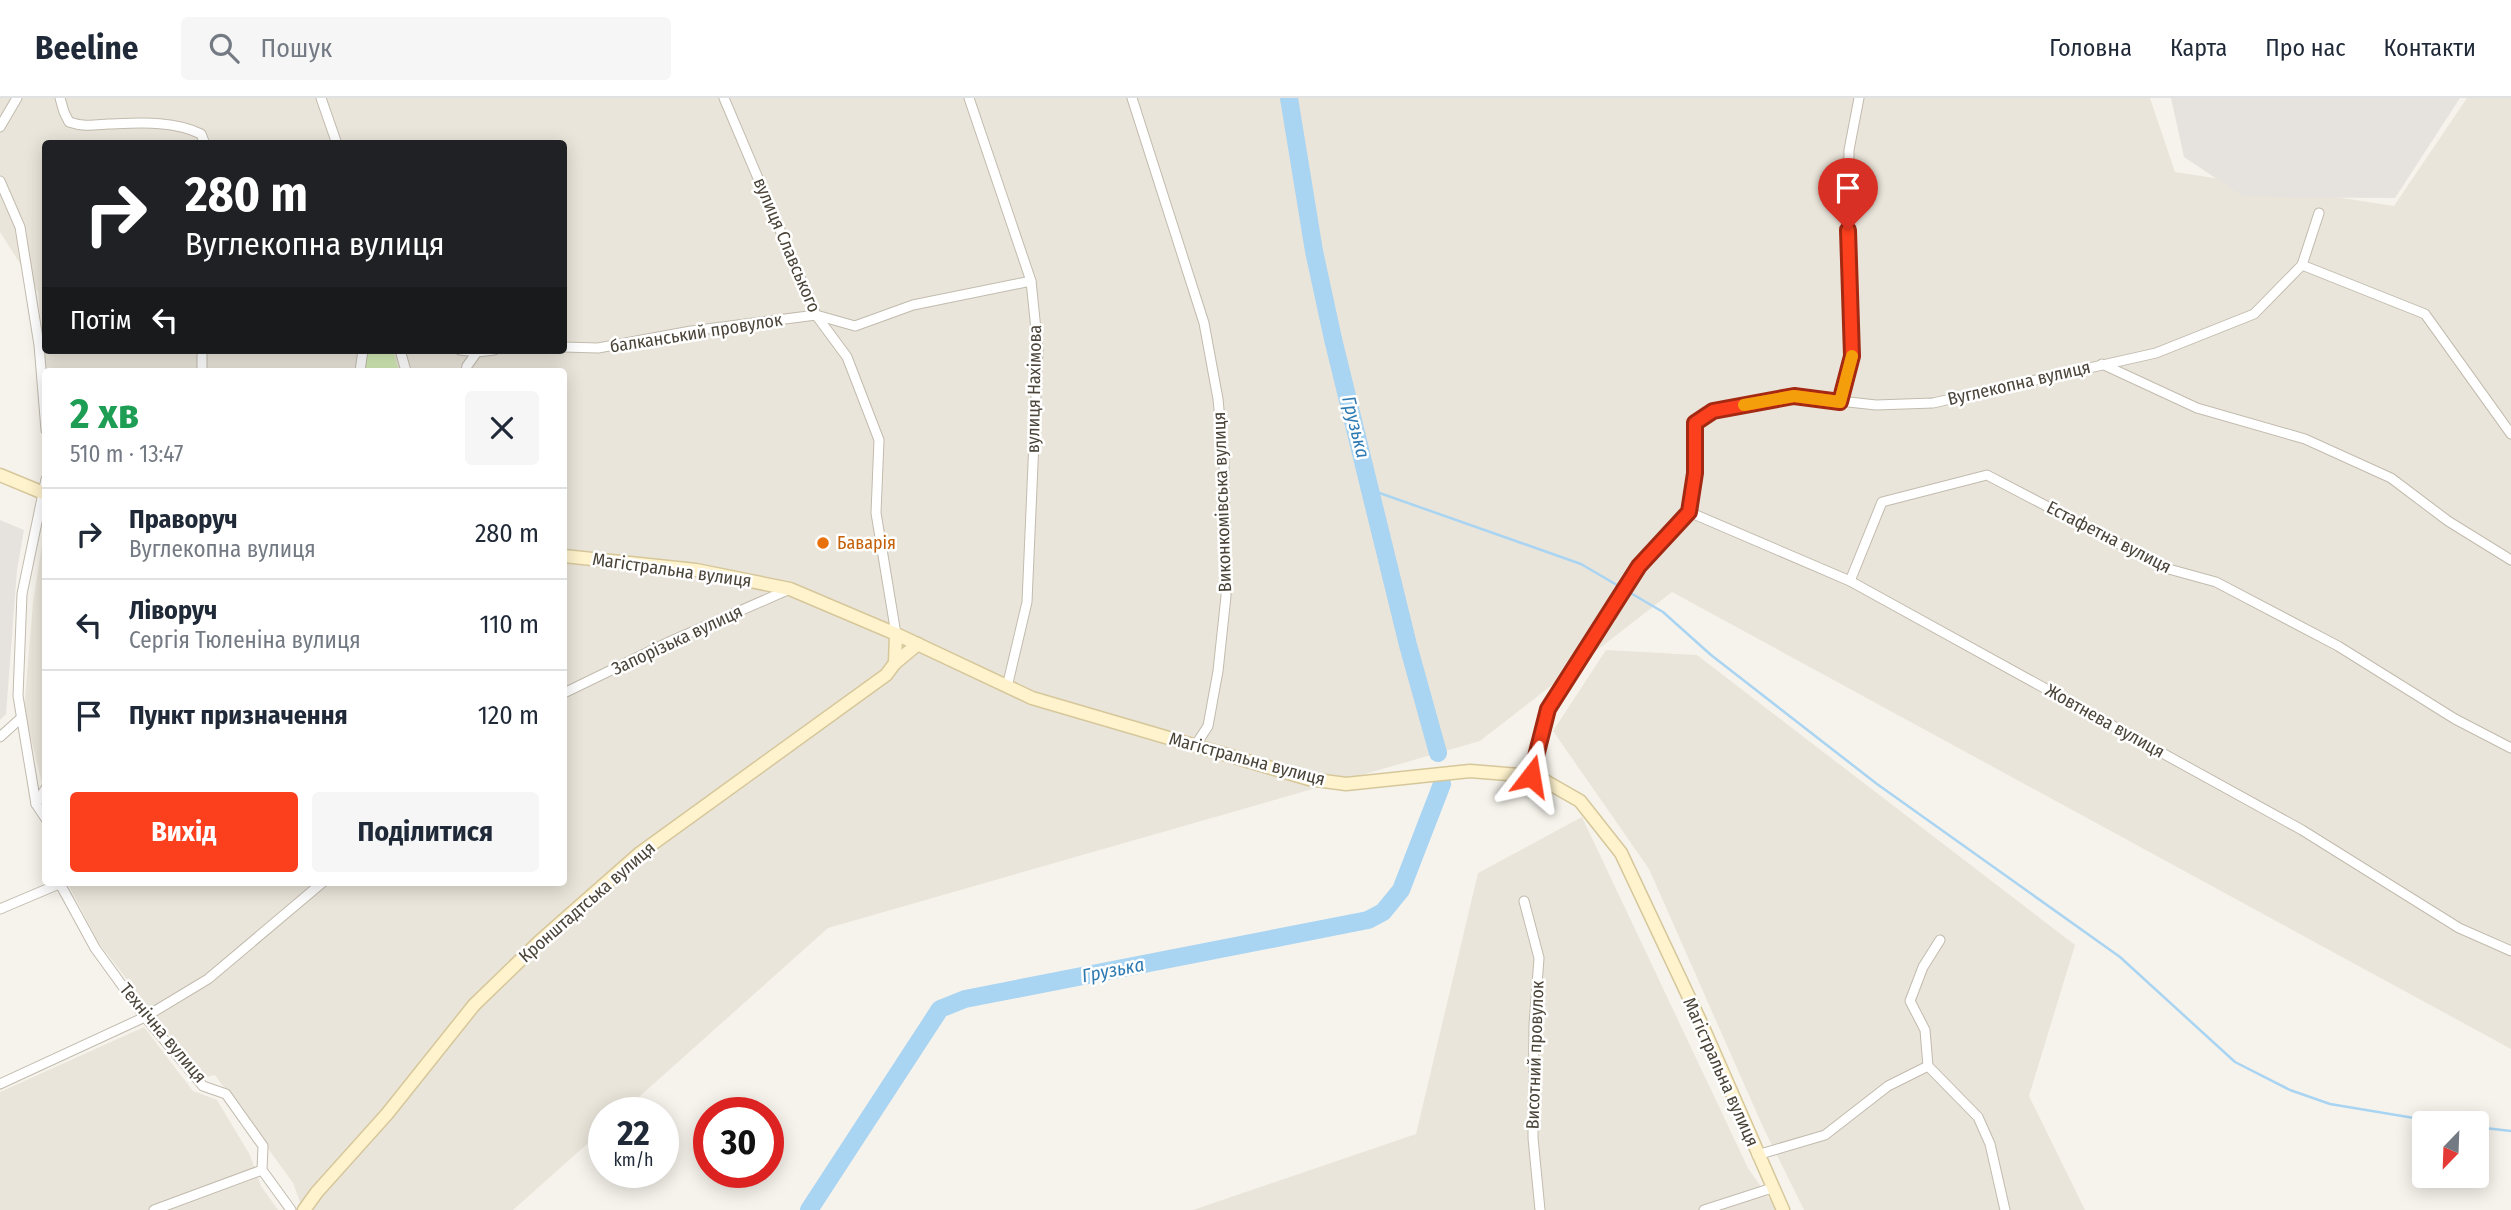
<!DOCTYPE html>
<html lang="uk">
<head>
<meta charset="utf-8">
<style>
	:root { --surface:#fff; --page:#f6f6f7; --text:#1f2937; --muted:#747a83; --line:#e0e1e3; --accent:#fc3f1d }
	body { margin:0; font-family:"Fira Sans Condensed",sans-serif; background:var(--page); color:var(--text); height:100vh; display:flex; flex-direction:column; font-size:26px; white-space:nowrap }
	* { box-sizing:border-box; margin:0 }
	p { font-size:23px; color:var(--muted) }
	.icon { flex:none; width:38px; height:38px; fill:none; stroke:currentColor; stroke-width:2; stroke-linecap:round; stroke-linejoin:round }
	.map { position:relative; flex:1; overflow:hidden }
	.sheet { position:absolute; left:42px; top:270px; width:525px; height:518px; display:flex; flex-direction:column; background:var(--surface); border-radius:7px; box-shadow:0 4px 18px #0003 }
	.sheet>* { flex:none }
	.top-card { position:absolute; left:42px; top:42px; width:525px; height:214px; border-radius:7px; box-shadow:0 4px 18px #0003; background:#202124; color:#fff; overflow:hidden }
	.needle { width:46px; rotate:203deg }
	.tools { position:absolute; left:2412px; top:1013px; display:grid; gap:14px }
	.tools a { display:grid; place-items:center; width:77px; height:77px; border-radius:7px; background:var(--surface); box-shadow:0 4px 18px #0003; font-size:35px }
	.speed { position:absolute; left:588px; top:999px; display:flex; gap:14px; font-size:35px; font-weight:700; text-align:center }
	.speed>* { display:grid; place-content:center; width:91px; height:91px; border-radius:50%; background:var(--surface); box-shadow:0 4px 18px #0003; line-height:1 }
	.speed small { font-size:18px; font-weight:400 }
	.speed .limit { border:10px solid #d22; background:#fff; color:#111 }
	.pin { position:absolute; display:grid; place-items:center; width:60px; height:60px; color:#fff; margin:-72px -30px; border-radius:50% 50% 50% 0; rotate:-45deg; box-shadow:0 0 7px #0007 }
	.pin .icon { rotate:45deg }
	.me { position:absolute; width:77px; margin:-38px; rotate:14deg; stroke-linejoin:round; filter:drop-shadow(0 0 5px #0008) }
	.turn { display:flex; align-items:center; gap:24px; height:147px; padding:0 28px; font-size:32px }
	.turn .icon { width:91px; height:91px; stroke-width:2.5 }
	.turn b { display:block; font-size:49px; line-height:60px }
	.then { display:flex; align-items:center; height:66px; padding:0 28px; background:#0003; gap:14px; font-size:26px }
	.round { display:grid; place-items:center; flex:none; width:74px; height:74px; border-radius:7px; background:var(--page) }
	.summary { display:flex; align-items:center; justify-content:space-between; height:119px; padding:0 28px }
	h1 { font-size:42px; font-weight:700; line-height:52px; color:#1e9e55 }
	.button { display:flex; gap:14px; margin-top:auto; padding:14px 28px }
	.button a { flex:1; height:80px; border-radius:7px; background:var(--accent); color:#fff; font-size:28px; font-weight:700; line-height:80px; text-align:center }
	.button a+a { background:var(--page); color:var(--text) }
	ul { padding:0; list-style:none }
	li { display:flex; align-items:center; gap:21px; height:91px; padding:0 28px; border-top:2px solid var(--line) }
	li div { flex:1 }
	li b { display:block; font-size:26px }
	li em { font-style:normal }
	header { display:flex; align-items:center; gap:42px; box-sizing:border-box; height:98px; padding:0 35px; background:var(--surface); border-bottom:2px solid var(--line) }
	header strong { font-size:33px }
	nav { display:flex; gap:38px; margin-inline-start:auto; font-size:24px }
	.search { width:490px; height:63px; background:var(--page); display:flex; align-items:center; gap:18px; box-sizing:border-box; padding:0 24px; border-radius:7px; color:var(--muted); font-size:26px }
	.map>svg:first-child { display:block }
</style>
</head>
<body>
<header>
<strong>Beeline</strong>
<div class="search"><svg class="icon" aria-label="search" viewBox="0 0 24 24"><circle cx="10" cy="10" r="6"/><path d="M15 15l6 6"/></svg>Пошук</div>
<nav><a>Головна</a><a>Карта</a><a>Про нас</a><a>Контакти</a></nav>
</header>
<div class="map">
<svg width="2511" height="1112" viewBox="0 0 2511 1112">
	<rect width="100%" height="100%" fill="#f6f3ec"/>
	<!-- residential -->
	<g fill="#eae5da" fill-rule="evenodd">
		<path d="M0,0H2150L2175,74L2394,108L2467,0H2511V951L1672,494L1480,643L828,830L621,1015H604V1031L513,1112H303L293,1085L215,977L203,980L98,844L67,784H564V273H46L45,276L38,194L0,134ZM46,46H564V252H46Z"/>
		<polygon points="45,427 45,698 24,612 33,505"/>
		<polygon points="1606,552 1697,557 2075,847 2029,998 2085,1112 1804,1112 1763,1029 1649,771 1553,633"/>
		<polygon points="1582,719 1748,1070 1777,1112 1193,1112 1416,1036 1478,775"/>
		<polygon points="144,929 193,993 217,1002 250,1057 261,1088 278,1112 0,1112 0,994"/>
	</g>
	<!-- industrial -->
	<g fill="#e6e2dd">
		<polygon points="2171,0 2460,0 2395,100 2244,99 2184,59"/>
		<polygon points="0,422 24,432 17,472 6,616 0,622"/>
	</g>
	<!-- green -->
	<polygon fill="#d2eab5" points="367,252 393,252 399,273 364,273"/>
	<g fill="none" stroke-linecap="round" stroke-linejoin="round">
		<!-- stream -->
		<g stroke="#a9d4f2" stroke-width="2.5">
			<polyline points="1371,392 1581,466 1663,514 1711,557 1877,686 2120,859 2235,964 2290,992 2330,1006 2450,1026"/>
			<polyline points="2476,1029 2511,1033"/>
		</g>
		<!-- river -->
		<g stroke="#a9d4f2" stroke-width="18">
			<polyline points="1289,0 1314,153 1333,241 1408,547 1438,655"/>
			<polyline points="809,1112 940,911 965,901 1368,822 1383,814 1401,792 1442,686"/>
		</g>
		<!-- street casing -->
		<g stroke="#c2bbae" stroke-width="11">
			<g id="street">
				<path d="M60,0L64,14L69,24C83,29 94,27 108,26C138,25 173,22 201,36L205,46"/>
				<polyline points="321,0 337,46"/>
				<polyline points="724,0 816,217 847,259 879,342 876,415 896,536"/>
				<polyline points="969,0 1031,183 1038,251 1027,504 1007,589"/>
				<polyline points="1132,0 1204,225 1218,301 1224,365 1226,498 1218,573 1208,628 1195,648"/>
				<polyline points="0,29 17,0"/>
				<polyline points="0,83 20,129 39,247 46,332"/>
				<polyline points="2302,167 2425,216 2511,336"/>
				<polyline points="564,249 598,250 691,233 816,217 855,228 913,207 1031,183"/>
				<polyline points="400,252 406,273"/>
				<polyline points="460,252 477,254"/>
				<polyline points="2102,266 2197,310 2305,341 2391,380 2448,423 2511,462"/>
				<polyline points="202,273 202,252"/>
				<polyline points="360,273 363,252"/>
				<polyline points="466,273 467,268 477,254 494,252"/>
				<polyline points="1840,304 1852,258 1848,159 1849,52 1859,0"/>
				<polyline points="46,381 22,496 18,598 36,706 46,721"/>
				<polyline points="1689,414 1850,483 2302,732 2459,830 2511,853"/>
				<polyline points="1850,483 1882,404 1987,377 2165,470 2216,484 2338,548 2455,621 2511,650"/>
				<polyline points="564,595 671,543 790,491"/>
				<polyline points="0,639 21,620"/>
				<polyline points="1531,678 1547,611 1639,469 1689,414 1695,375 1695,325 1714,313 1794,298 1876,307 1933,305 2156,255 2254,216 2302,167 2319,115"/>
				<polyline points="36,706 46,690"/>
				<polyline points="59,784 95,850 145,919 203,988 226,996 263,1048 262,1072 291,1112"/>
				<polyline points="1524,803 1539,860 1534,927 1533,1040 1540,1112"/>
				<polyline points="0,811 59,786"/>
				<polyline points="1940,842 1923,869 1910,903 1925,932 1928,968 1978,1019 1990,1046 2005,1112"/>
				<polyline points="0,986 145,919 208,881 323,784"/>
				<polyline points="1757,1057 1825,1037 1888,988 1928,968"/>
				<polyline points="154,1112 262,1072"/>
				<polyline points="1704,1112 1772,1090"/>
			</g>
		</g>
		<!-- secondary casing -->
		<g stroke="#d6c79b" stroke-width="15">
			<g id="secondary">
				<polyline points="0,377 46,396"/>
				<polyline points="564,458 696,472 790,491 896,536 1032,600 1309,681 1346,686 1470,673 1531,678 1545,683 1580,703 1621,755 1702,927 1783,1112"/>
				<polyline points="895,565 896,536"/>
				<polyline points="304,1112 317,1094 387,1016 474,907 540,843 640,755 886,577 895,565 918,546"/>
			</g>
		</g>
		<!-- street -->
		<use href="#street" stroke="#fff" stroke-width="9"/>
		<!-- secondary -->
		<use href="#secondary" stroke="#fff3cd" stroke-width="12"/>
	</g>
	<g fill="none" stroke-linecap="round" stroke-linejoin="round">
		<!-- route casing -->
		<g stroke="#a42913" stroke-width="18">
			<polyline id="route" points="1531,678 1548,611 1639,468 1689,414 1695,375 1695,325 1713,313 1794,298 1840,304 1852,258 1848,132"/>
		</g>
		<!-- route -->
		<use href="#route" stroke="#fc3f1d" stroke-width="12"/>
		<!-- slow -->
		<polyline stroke="#f59e0b" stroke-width="12" points="1744,307 1794,298 1840,304 1852,258"/>
	</g>
	<!-- markers -->
	<circle fill="#e8710a" stroke="#fff" stroke-width="2.5" cx="823" cy="445" r="7"/>
	<g text-anchor="middle" dominant-baseline="central" stroke-width="5" stroke-linejoin="round" paint-order="stroke">
		<!-- street labels -->
		<g font-size="18" fill="#4b4439" stroke="#fff">
			<text transform="translate(787 147) rotate(67)">вулиця Славського</text>
			<text transform="translate(696 235) rotate(-9)">балканський провулок</text>
			<text transform="translate(2019 285) rotate(-13)">Вуглекопна вулиця</text>
			<text transform="translate(1034 291) rotate(-89)">вулиця Нахімова</text>
			<text transform="translate(1222 404) rotate(-92)">Виконкомівська вулиця</text>
			<text transform="translate(2109 439) rotate(27)">Естафетна вулиця</text>
			<text transform="translate(672 472) rotate(8)">Магістральна вулиця</text>
			<text transform="translate(677 542) rotate(-25)">Запорізька вулиця</text>
			<text transform="translate(2105 623) rotate(29)">Жовтнева вулиця</text>
			<text transform="translate(1247 661) rotate(15)">Магістральна вулиця</text>
			<text transform="translate(587 804) rotate(-41)">Кронштадтська вулиця</text>
			<text transform="translate(163 935) rotate(50)">Технічна вулиця</text>
			<text transform="translate(1535 957) rotate(-88)">Висотний провулок</text>
			<text transform="translate(1721 974) rotate(66)">Магістральна вулиця</text>
		</g>
		<!-- food labels -->
		<g font-size="18" fill="#c56008" stroke="#fff" text-anchor="start">
			<text x="837" y="445">Баварія</text>
		</g>
		<!-- water labels -->
		<g font-size="19" font-style="italic" fill="#2e7ab2" stroke="#fff">
			<text transform="translate(1356 329) rotate(76)">Грузька</text>
			<text transform="translate(1113 872) rotate(-11)">Грузька</text>
		</g>
	</g>
</svg>
<div class="tools">
<a><svg class="needle" viewBox="-14 -14 28 28"><path d="M0-13l5 13h-10z" fill="#e53935"/><path d="M0 13l5-13h-10z" fill="#747a83"/></svg></a>
</div>
<div class="speed"><div>22<small>km/h</small></div><div class="limit">30</div></div>
<div class="pin" style="left:1848px;top:132px;background:#d93025"><svg class="icon" aria-label="arrive" viewBox="0 0 24 24"><path d="M6 21V4h12l-3 4 3 4H6"/></svg></div>
<svg class="me" style="left:1531px;top:678px" viewBox="-20 -20 40 40"><path d="M0-17L14 15 0 8-14 15z" fill="#fc3f1d" stroke="#fff" stroke-width="4"/></svg>
<div class="top-card">
<div class="turn"><svg class="icon" aria-label="right" viewBox="0 0 24 24"><path d="M7 20v-9h11M14 6l5 5-5 5"/></svg><div><b>280 m</b>Вуглекопна вулиця</div></div>
<div class="then">Потім<svg class="icon" aria-label="left" viewBox="0 0 24 24"><path d="M17 20v-9H6M10 6l-5 5 5 5"/></svg></div>
</div>
<section class="sheet">
<div class="summary"><div><h1>2 хв</h1><p>510 m · 13:47</p></div><a class="round"><svg class="icon" aria-label="close" viewBox="0 0 24 24"><path d="M6 6l12 12M18 6L6 18"/></svg></a></div>
<ul>
<li><svg class="icon" aria-label="right" viewBox="0 0 24 24"><path d="M7 20v-9h11M14 6l5 5-5 5"/></svg><div><b>Праворуч</b><p>Вуглекопна вулиця</p></div><em>280 m</em></li>
<li><svg class="icon" aria-label="left" viewBox="0 0 24 24"><path d="M17 20v-9H6M10 6l-5 5 5 5"/></svg><div><b>Ліворуч</b><p>Сергія Тюленіна вулиця</p></div><em>110 m</em></li>
<li><svg class="icon" aria-label="arrive" viewBox="0 0 24 24"><path d="M6 21V4h12l-3 4 3 4H6"/></svg><div><b>Пункт призначення</b></div><em>120 m</em></li>
</ul>
<div class="button"><a>Вихід</a><a>Поділитися</a></div>
</section>
</div>
</body>
</html>
